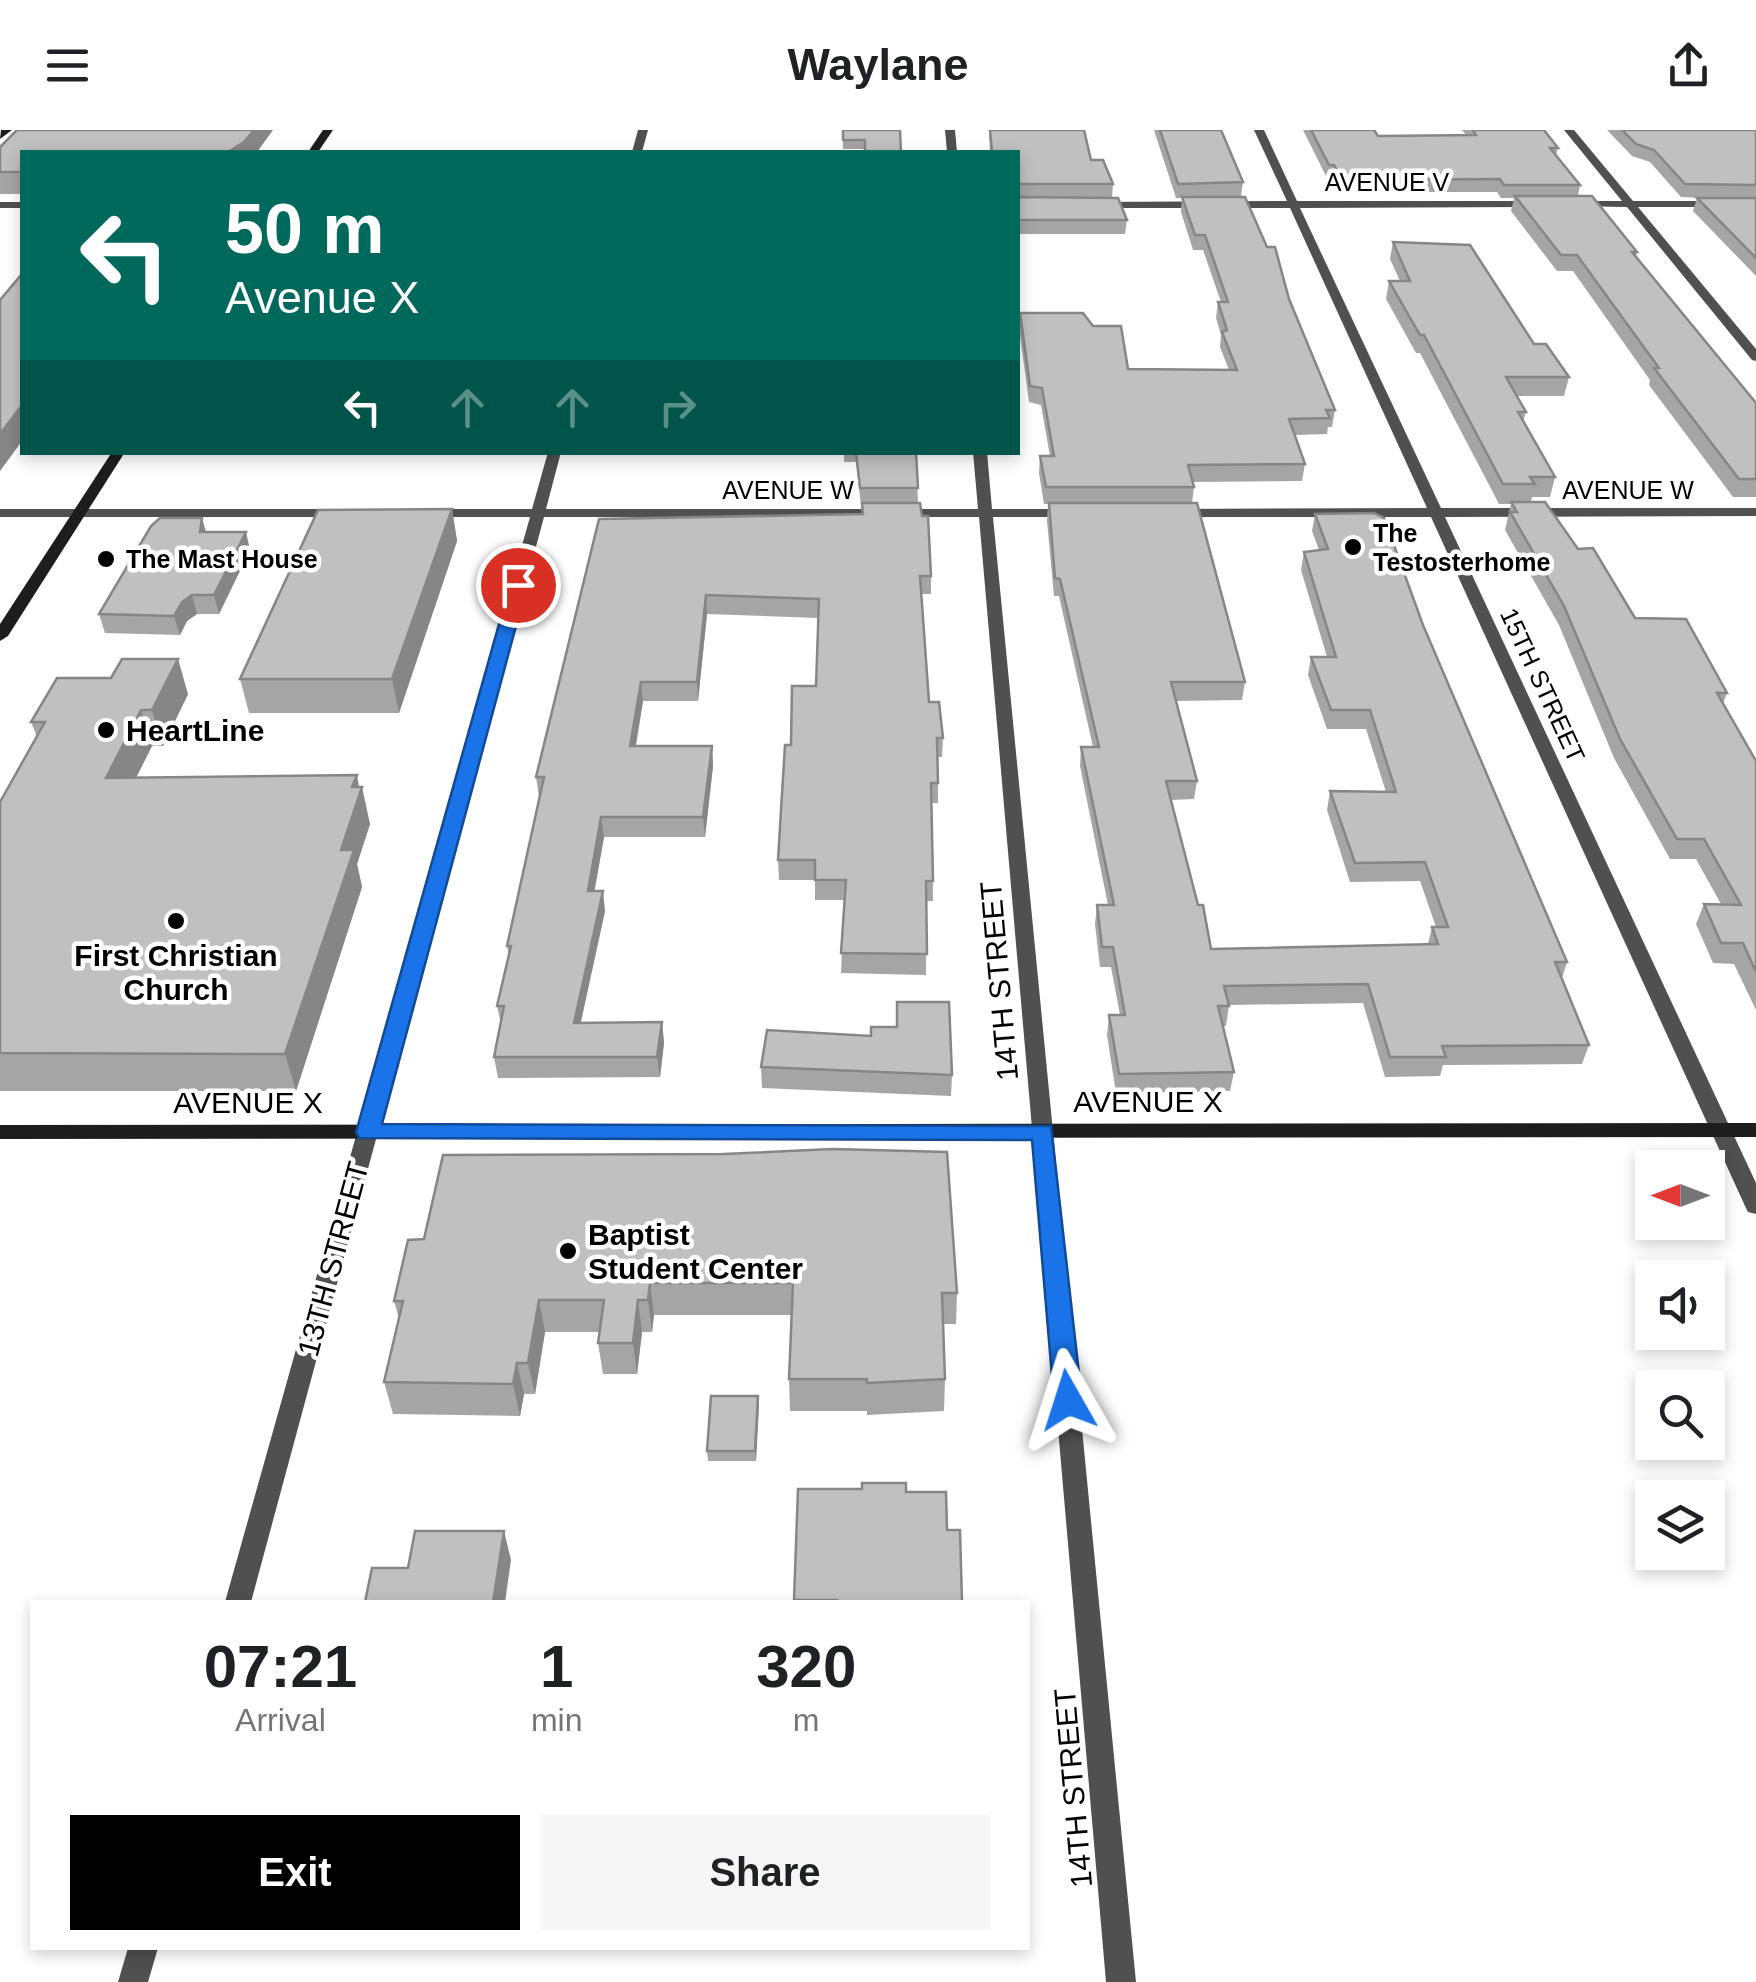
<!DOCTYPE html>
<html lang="en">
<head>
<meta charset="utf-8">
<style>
	:root { --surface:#fff; --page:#f6f6f6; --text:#202124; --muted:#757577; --accent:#000 }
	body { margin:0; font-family:Helvetica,sans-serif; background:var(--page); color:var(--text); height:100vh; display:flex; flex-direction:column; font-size:38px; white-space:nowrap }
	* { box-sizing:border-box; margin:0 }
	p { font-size:32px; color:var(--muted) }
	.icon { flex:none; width:55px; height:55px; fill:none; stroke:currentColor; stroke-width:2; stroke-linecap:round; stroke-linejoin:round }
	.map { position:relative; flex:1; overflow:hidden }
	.panel { position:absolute; left:30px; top:1470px; width:1000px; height:350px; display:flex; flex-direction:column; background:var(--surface); border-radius:0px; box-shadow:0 5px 15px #0003 }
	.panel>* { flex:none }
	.guide { position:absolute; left:20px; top:20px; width:1000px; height:305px; border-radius:0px; box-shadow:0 5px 15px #0003; background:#00695c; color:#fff; overflow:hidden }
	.needle { width:65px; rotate:270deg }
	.tools { position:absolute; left:1635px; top:1020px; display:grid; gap:20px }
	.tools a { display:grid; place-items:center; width:90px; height:90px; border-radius:0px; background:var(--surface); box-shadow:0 5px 15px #0003; font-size:50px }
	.pin { position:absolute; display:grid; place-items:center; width:85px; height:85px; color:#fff; margin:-42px; border:5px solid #fff; border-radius:50%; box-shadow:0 2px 10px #0007 }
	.me { position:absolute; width:110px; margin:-55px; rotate:354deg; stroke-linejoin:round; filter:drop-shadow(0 0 8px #0008) }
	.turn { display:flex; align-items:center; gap:35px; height:210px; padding:0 40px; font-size:45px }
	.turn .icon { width:130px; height:130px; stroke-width:2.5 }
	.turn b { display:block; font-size:70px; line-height:85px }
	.lanes { display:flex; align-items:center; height:95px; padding:0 40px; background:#0003; justify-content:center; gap:50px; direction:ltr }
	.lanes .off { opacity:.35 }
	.eta { display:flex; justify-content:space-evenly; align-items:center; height:170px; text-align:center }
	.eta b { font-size:60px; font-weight:800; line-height:70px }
	.primary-button { display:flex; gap:20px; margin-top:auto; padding:20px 40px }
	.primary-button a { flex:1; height:115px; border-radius:0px; background:var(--accent); color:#fff; font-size:40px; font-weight:800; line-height:115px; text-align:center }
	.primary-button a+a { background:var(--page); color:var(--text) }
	header { display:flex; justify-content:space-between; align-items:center; height:130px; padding:0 40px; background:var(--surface); font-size:45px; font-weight:800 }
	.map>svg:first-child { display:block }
</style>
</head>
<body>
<header><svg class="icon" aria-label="menu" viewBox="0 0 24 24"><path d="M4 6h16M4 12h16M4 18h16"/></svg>Waylane<svg class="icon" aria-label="share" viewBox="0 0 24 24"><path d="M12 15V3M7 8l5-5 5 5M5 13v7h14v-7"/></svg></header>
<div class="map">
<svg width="1756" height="1852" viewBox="0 0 1756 1852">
	<rect width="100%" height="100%" fill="#fff"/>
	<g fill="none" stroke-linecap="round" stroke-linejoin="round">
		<!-- street -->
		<g fill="#505050" fill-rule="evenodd">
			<polygon points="638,0 648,0 642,22 632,22"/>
			<polygon points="945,0 955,0 957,22 947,22"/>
			<polygon points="1254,0 1264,0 1297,71 1540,71 1545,74 1540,77 1300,78 1441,378 1756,378 1756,386 1445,387 1756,1053 1756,1084 1748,1082 1745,1076 1431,387 1172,387 1165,383 1172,379 1427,378 1290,78 1094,78 1089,75 1094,72 1287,71"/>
			<polygon points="1564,0 1574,0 1633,71 1756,71 1756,77 1638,77 1756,219 1756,231 1752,230 1627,77 1570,76 1574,71 1622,71"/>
			<rect x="0" y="72" width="22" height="6"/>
			<polygon points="548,322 561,322 546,379 978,379 973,322 987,322 992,379 1073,379 1080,383 1073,387 993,387 1136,1852 1106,1852 979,387 544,387 251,1472 225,1472 530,387 427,387 420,383 427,379 532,379"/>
			<polygon points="0,379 343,379 350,383 343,387 0,387"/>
			<polygon points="128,1818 158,1818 148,1852 118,1852"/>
		</g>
		<!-- secondary -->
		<g fill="#1d1d1d" fill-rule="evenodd">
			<polygon points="12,0 0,9 1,0"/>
			<polygon points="323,0 333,0 318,22 308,22"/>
			<polygon points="112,322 125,322 8,506 0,511 0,494"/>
			<polygon points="1756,993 1756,1007 0,1009 0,995"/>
		</g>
	</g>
	<!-- wall -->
	<g fill="#a5a5a5">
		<polygon points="843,0 900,0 865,19 843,19"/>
		<polygon points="989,0 1084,0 1091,30 1113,54 1112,68 1127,90 1125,104 1018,104 1018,22 990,22"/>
		<polygon points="1154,0 1221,0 1243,52 1241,66 1199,67 1289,169 1335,280 1332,297 1328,297 1327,304 1295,305 1305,334 1302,351 1192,352 1194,357 1192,373 1245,552 1242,570 1176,571 1197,651 1194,669 1170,670 1211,819 1428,814 1432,797 1436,797 1420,751 1350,752 1327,680 1330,661 1386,662 1366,599 1327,599 1308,545 1311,527 1327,527 1301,440 1304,422 1319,420 1312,401 1315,384 1423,495 1567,832 1562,848 1589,915 1582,934 1443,935 1440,946 1385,947 1363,873 1229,875 1226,896 1223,896 1234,942 1230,961 1116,963 1107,905 1109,885 1120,885 1111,837 1100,837 1095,794 1097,775 1108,775 1080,636 1081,617 1093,617 1059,466 1054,466 1047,391 1048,374 1044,374 1039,343 1040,326 1050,326 1041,275 1029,272 1019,199 1020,183 1128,239 1229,240 1220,217 1221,205 1216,188 1218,172 1221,172 1203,120 1193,120 1181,82 1182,68 1176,68"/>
		<polygon points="1303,0 1374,0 1378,6 1466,5 1462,0 1544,0 1558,18 1556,25 1580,55 1578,66 1637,122 1636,127 1756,273 1756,367 1733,367 1649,255 1650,250 1573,141 1557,141 1511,81 1514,68 1501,68 1497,62 1340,62 1332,48 1327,48"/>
		<polygon points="1607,0 1756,0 1756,146 1693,81 1697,68 1704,68 1681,67 1650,32 1632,26"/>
		<polygon points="0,17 22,22 22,64 0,64"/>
		<polygon points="1393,112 1534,214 1569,247 1564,266 1517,266 1526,282 1523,292 1555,347 1550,367 1532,367 1531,372 1578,419 1635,488 1727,563 1723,574 1756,631 1756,880 1734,834 1713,833 1696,794 1704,774 1721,774 1696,729 1670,729 1614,628 1559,495 1505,400 1511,374 1499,374 1420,223 1416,223 1386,169 1389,151 1400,151 1390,129"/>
		<polygon points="844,322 916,322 918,373 931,446 931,464 921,464 929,572 943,608 942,627 938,627 938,673 932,673 933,771 926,771 926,845 841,843 844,770 815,770 815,750 779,750 778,730 791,615 816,556 819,488 707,484 698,571 643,571 636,616 712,616 713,636 705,707 604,707 594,761 605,781 581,892 662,892 664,913 660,947 498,948 494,927 501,894 497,876 509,826 507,816 539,667 536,647 599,389 862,384 856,332 844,332"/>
		<polygon points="452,379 457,411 399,583 249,583 240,549"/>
		<polygon points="206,402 250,420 219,484 197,484 187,491 180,505 105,503 99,484"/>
		<polygon points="188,564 163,616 152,616 136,647 359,657 370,694 357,734 362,757 296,961 0,961 0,672 37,607 31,592"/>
		<polygon points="761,937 952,945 951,966 762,958"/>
		<polygon points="408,1110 957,1163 956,1194 943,1194 945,1249 944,1281 867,1285 867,1281 790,1281 789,1249 791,1185 654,1185 652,1202 642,1202 637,1244 603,1244 598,1213 600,1202 545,1202 535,1264 524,1264 520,1286 393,1284 384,1252 399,1189 394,1171"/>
		<polygon points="758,1266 756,1331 708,1331 707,1321"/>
		<polygon points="798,1359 862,1359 906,1362 947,1400 962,1472 794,1472"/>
	</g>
	<!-- shaded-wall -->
	<g fill="#868686">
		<polygon points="254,0 273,0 257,22 228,22"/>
		<polygon points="22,275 22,311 0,341 0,304"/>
		<polygon points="452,379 457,411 399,583 392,549"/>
		<polygon points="202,388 207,406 200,402"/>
		<polygon points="246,402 250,420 219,484 214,465"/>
		<polygon points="192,465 197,484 187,491 180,505 174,486 182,472"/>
		<polygon points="706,465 707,484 698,571 697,552"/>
		<polygon points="178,529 188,564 163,616 152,580"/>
		<polygon points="641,552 643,571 632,636 630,616"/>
		<polygon points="141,580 152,616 118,684 106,648"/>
		<polygon points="712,616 713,636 705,707 703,687"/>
		<polygon points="357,645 360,663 362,657 370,694 357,734 362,757 296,961 285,924 341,720 352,657"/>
		<polygon points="601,687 604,707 591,781 588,761"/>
		<polygon points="603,761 605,781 576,913 574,893"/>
		<polygon points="662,892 664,913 660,947 657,927"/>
		<polygon points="650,1153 654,1185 652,1202 648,1170"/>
		<polygon points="539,1170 545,1202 535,1264 528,1233"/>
		<polygon points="638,1170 642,1202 637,1244 633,1213"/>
		<polygon points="517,1233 524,1264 520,1286 513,1254"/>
		<polygon points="758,1266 759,1277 756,1331 755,1321"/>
		<polygon points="504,1401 511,1430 505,1472 493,1472"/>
	</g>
	<!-- building -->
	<g fill="#c0c0c0" stroke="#868686" stroke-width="2.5">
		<polygon points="17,0 254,0 244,12 228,22 22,22 22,42 0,42 0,17"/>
		<polygon points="843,0 900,0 901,22 865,22 865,10 843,10"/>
		<polygon points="990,0 1084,0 1091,30 1103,30 1113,54 1019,54 1018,60 1018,22 992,22"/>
		<polygon points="1160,0 1221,0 1243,52 1178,54"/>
		<polygon points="1311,0 1374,0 1378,6 1476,5 1473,0 1544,0 1558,18 1550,18 1580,55 1504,55 1500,49 1342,50 1334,35 1329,35"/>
		<polygon points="1622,0 1756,0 1756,55 1685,54 1654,20 1636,14"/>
		<polygon points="1515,66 1592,66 1637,122 1632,122 1756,273 1756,349 1739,349 1654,238 1659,238 1577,125 1561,125"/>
		<polygon points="1018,67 1118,68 1127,90 1018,90"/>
		<polygon points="1182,67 1245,67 1267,117 1275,117 1289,169 1335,280 1326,280 1330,288 1289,289 1305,334 1188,335 1194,357 1046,357 1040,326 1054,326 1042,258 1030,256 1020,183 1083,183 1093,196 1121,196 1128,239 1237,240 1222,202 1227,200 1218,172 1228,172 1205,105 1195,105"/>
		<polygon points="1697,68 1756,68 1756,128"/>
		<polygon points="1393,112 1470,115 1534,214 1546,214 1569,247 1506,247 1526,282 1518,282 1555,347 1530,347 1535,354 1503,354 1424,205 1420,205 1389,151 1410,151"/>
		<polygon points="22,144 22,275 0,304 0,170"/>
		<polygon points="856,322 916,322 918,358 860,358"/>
		<polygon points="1511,372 1545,372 1578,419 1593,418 1635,488 1686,489 1727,563 1717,563 1756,631 1756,842 1743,813 1721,813 1704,774 1741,775 1704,709 1677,709 1620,609 1564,476 1510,382 1517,382"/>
		<polygon points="862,373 920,373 922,386 928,386 931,446 920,446 929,572 939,572 943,608 937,608 938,653 931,653 933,751 926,751 927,824 841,823 846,750 815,750 815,730 778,730 785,615 791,615 792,556 816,556 819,469 706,465 697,552 641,552 630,616 712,616 703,687 601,687 588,761 603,761 574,893 662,892 657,927 494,927 504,876 497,876 511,816 507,816 544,647 536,647 599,389 863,384"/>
		<polygon points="1049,373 1197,373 1245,552 1171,552 1197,651 1166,651 1198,775 1203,775 1211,819 1438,814 1432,797 1448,797 1425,732 1355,733 1330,661 1396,662 1370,580 1331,580 1311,527 1336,527 1304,422 1328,419 1315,384 1374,383 1384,388 1423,495 1567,832 1555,832 1589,915 1442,916 1446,927 1390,927 1368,854 1224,856 1229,876 1218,876 1234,942 1119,944 1109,885 1125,885 1113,817 1102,817 1097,775 1114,775 1081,617 1099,617 1060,449 1055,448"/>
		<polygon points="452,379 392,549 240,549 318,380"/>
		<polygon points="160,388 202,388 200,402 246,402 214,465 192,465 182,472 174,486 99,484 151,396"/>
		<polygon points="122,529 178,529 152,580 141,580 106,648 357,645 352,657 362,657 341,720 354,720 285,924 0,923 0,672 45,592 31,592 57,548 111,548"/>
		<polygon points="897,872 949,872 952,945 761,937 767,900 871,906 871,897 897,897"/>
		<polygon points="833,1019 947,1022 957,1163 942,1163 945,1249 867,1253 867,1249 789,1249 793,1153 650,1153 648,1170 638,1170 633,1213 598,1213 604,1170 539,1170 528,1233 517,1233 513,1254 384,1252 403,1171 394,1171 408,1110 424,1109 443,1025 723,1024"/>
		<polygon points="711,1266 758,1266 755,1321 707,1321"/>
		<polygon points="862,1353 906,1353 906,1362 946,1362 947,1400 960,1400 962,1472 837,1472 837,1470 794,1470 798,1359 862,1359"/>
		<polygon points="415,1401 504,1401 493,1472 365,1472 372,1438 408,1438"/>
	</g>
	<!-- route -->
	<polygon fill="#1a73e8" stroke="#114b97" stroke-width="2.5" points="518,450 527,455 382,994 1051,996 1082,1270 1078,1278 1058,1278 1054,1270 1032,1010 359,1008 356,1002 510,455"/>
	<!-- markers -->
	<g fill="#000" stroke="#fff" stroke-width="4">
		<circle cx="1353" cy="417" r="10"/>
		<circle cx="106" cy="429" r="10"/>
		<circle cx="106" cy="600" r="10"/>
		<circle cx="176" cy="791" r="10"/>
		<circle cx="568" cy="1121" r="10"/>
	</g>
	<g text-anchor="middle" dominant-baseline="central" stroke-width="9" stroke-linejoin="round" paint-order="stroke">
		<!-- far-street labels -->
		<g font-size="25" fill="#000" stroke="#fff">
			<text x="1387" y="52">AVENUE V</text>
			<text x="788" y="360">AVENUE W</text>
			<text x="1628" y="360">AVENUE W</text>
			<text transform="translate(1543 555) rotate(65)">15TH STREET</text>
		</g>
		<!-- far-poi labels -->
		<g font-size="25" font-weight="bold" fill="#000" stroke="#fff" text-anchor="start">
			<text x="1373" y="403">The<tspan x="1373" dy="29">Testosterhome</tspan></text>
			<text x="126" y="429">The Mast House</text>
		</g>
		<!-- poi labels -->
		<g font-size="30" font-weight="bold" fill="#000" stroke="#fff" text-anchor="start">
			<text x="126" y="600">HeartLine</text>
			<text x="176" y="825" text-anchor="middle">First Christian<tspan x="176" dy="34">Church</tspan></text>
			<text x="588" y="1104">Baptist<tspan x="588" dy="34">Student Center</tspan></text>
		</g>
		<!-- street labels -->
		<g font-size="30" fill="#000" stroke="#fff">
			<text transform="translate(999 851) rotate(-95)">14TH STREET</text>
			<text x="1148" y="971">AVENUE X</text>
			<text x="248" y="972">AVENUE X</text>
			<text transform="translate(333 1129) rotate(-75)">13TH STREET</text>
			<text transform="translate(1073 1658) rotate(-95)">14TH STREET</text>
		</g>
	</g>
</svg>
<div class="tools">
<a><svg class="needle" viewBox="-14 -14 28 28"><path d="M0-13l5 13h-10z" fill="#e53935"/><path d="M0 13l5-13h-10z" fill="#757577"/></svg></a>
<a><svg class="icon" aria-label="sound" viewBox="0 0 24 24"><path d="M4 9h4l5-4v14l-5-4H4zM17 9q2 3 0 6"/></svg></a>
<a><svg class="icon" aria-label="search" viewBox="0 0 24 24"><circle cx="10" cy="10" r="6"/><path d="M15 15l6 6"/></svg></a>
<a><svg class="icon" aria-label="layers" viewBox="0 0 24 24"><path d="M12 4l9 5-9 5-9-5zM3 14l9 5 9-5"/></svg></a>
</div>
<div class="pin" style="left:518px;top:455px;background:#d93025"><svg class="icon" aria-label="arrive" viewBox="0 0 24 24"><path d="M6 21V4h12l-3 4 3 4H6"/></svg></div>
<svg class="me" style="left:1068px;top:1270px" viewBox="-20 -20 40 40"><path d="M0-17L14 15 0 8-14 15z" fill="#1a73e8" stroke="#fff" stroke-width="4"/></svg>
<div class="guide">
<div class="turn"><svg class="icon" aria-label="left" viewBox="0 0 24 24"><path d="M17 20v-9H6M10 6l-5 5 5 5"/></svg><div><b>50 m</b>Avenue X</div></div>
<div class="lanes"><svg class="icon" aria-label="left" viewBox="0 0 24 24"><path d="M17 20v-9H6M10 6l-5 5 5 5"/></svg><svg class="icon off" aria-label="ahead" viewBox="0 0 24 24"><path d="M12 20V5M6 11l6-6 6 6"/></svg><svg class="icon off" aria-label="ahead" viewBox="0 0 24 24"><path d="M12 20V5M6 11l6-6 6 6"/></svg><svg class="icon off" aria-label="right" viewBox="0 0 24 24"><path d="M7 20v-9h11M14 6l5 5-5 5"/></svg></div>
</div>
<section class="panel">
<div class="eta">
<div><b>07:21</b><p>Arrival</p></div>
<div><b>1</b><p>min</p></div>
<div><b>320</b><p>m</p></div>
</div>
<div class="primary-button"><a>Exit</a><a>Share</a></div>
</section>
</div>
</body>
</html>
